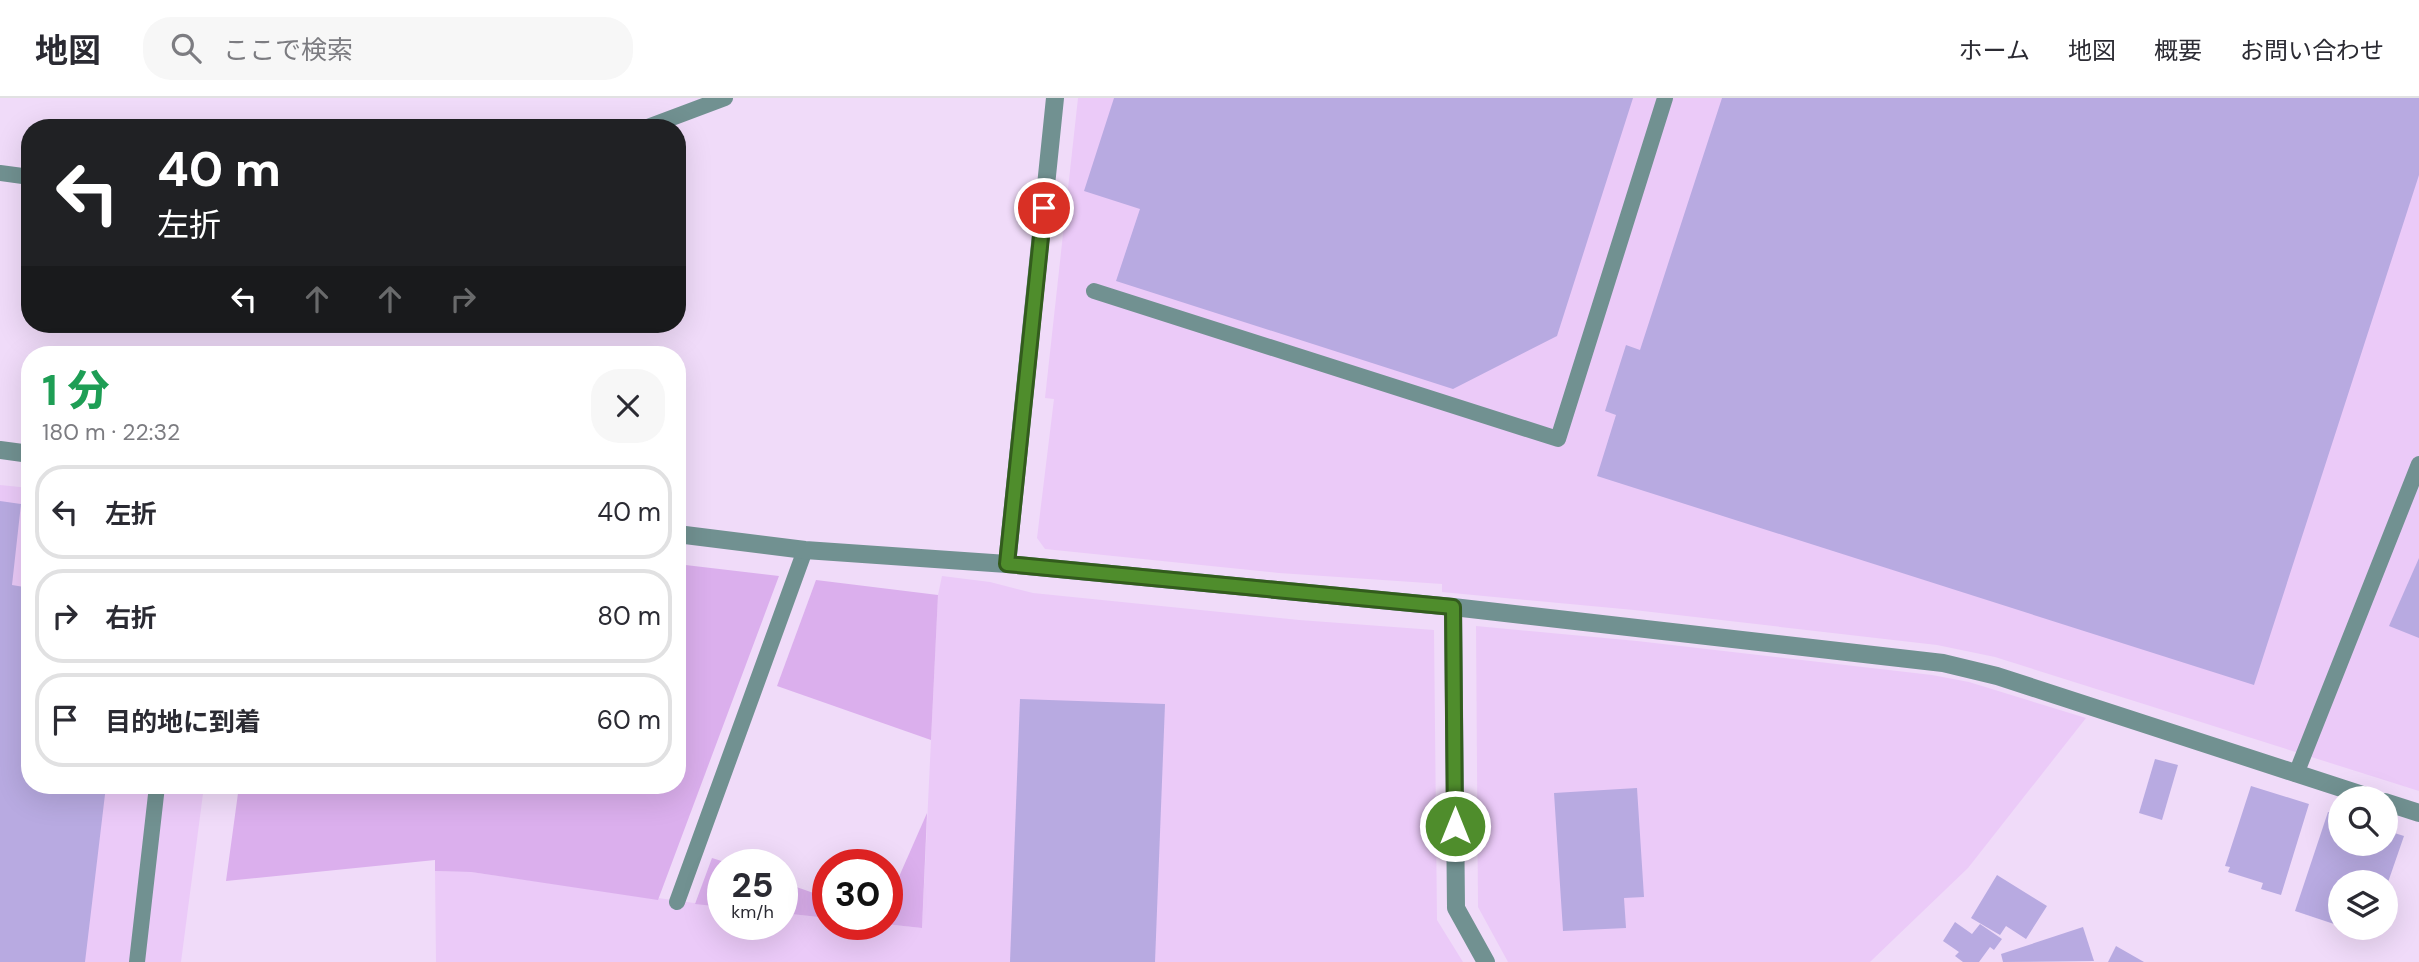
<!DOCTYPE html>
<html lang="ja">
<head>
<meta charset="utf-8">
<style>
	:root { --surface:#fff; --page:#f7f7f7; --text:#2b2b33; --muted:#7c7c81; --line:#e1e1e2 }
	body { margin:0; font-family:"DM Sans","Noto Sans JP",sans-serif; background:var(--page); color:var(--text); height:100vh; display:flex; flex-direction:column; font-size:26px; white-space:nowrap }
	* { box-sizing:border-box; margin:0 }
	p { font-size:23px; color:var(--muted) }
	.icon { flex:none; width:38px; height:38px; fill:none; stroke:currentColor; stroke-width:2; stroke-linecap:round; stroke-linejoin:round }
	.map { position:relative; flex:1; overflow:hidden }
	.details { position:absolute; left:21px; top:248px; width:665px; height:448px; display:flex; flex-direction:column; background:var(--surface); border-radius:28px; box-shadow:0 7px 28px #0002 }
	.details>* { flex:none }
	.hud { position:absolute; left:21px; top:21px; width:665px; height:214px; border-radius:28px; box-shadow:0 7px 28px #0002; background:#202124; color:#fff; overflow:hidden }
	.fabs { position:absolute; left:2328px; top:688px; display:grid; gap:14px }
	.fabs a { display:grid; place-items:center; width:70px; height:70px; border-radius:50%; background:var(--surface); box-shadow:0 7px 28px #0002; font-size:35px }
	.speed { position:absolute; left:707px; top:751px; display:flex; gap:14px; font-size:35px; font-weight:700; text-align:center }
	.speed>* { display:grid; place-content:center; width:91px; height:91px; border-radius:50%; background:var(--surface); box-shadow:0 7px 28px #0002; line-height:1 }
	.speed small { font-size:18px; font-weight:400 }
	.speed .limit { border:10px solid #d22; background:#fff; color:#111 }
	.pin { position:absolute; display:grid; place-items:center; width:60px; height:60px; color:#fff; margin:-30px; border:4px solid #fff; border-radius:50%; box-shadow:0 2px 7px #0007 }
	.me { position:absolute; width:77px; margin:-38px; rotate:0deg; stroke-linejoin:round; filter:drop-shadow(0 0 5px #0008) }
	.turn { display:flex; align-items:center; gap:24px; height:147px; padding:0 21px; font-size:32px }
	.turn .icon { width:91px; height:91px; stroke-width:2.5 }
	.turn b { display:block; font-size:49px; line-height:60px }
	.lanes { display:flex; align-items:center; height:66px; padding:0 21px; background:#0003; justify-content:center; gap:35px; direction:ltr }
	.lanes .off { opacity:.35 }
	.round { display:grid; place-items:center; flex:none; width:74px; height:74px; border-radius:28px; background:var(--page) }
	.head { display:flex; align-items:center; justify-content:space-between; height:119px; padding:0 21px }
	h1 { font-size:42px; font-weight:800; line-height:52px; color:#1e9e55 }
	ul { padding:0; list-style:none }
	li { display:flex; align-items:center; gap:21px; height:94px; margin:0 14px 10px; padding:0 7px; border:4px solid var(--line); border-radius:28px }
	li div { flex:1 }
	li b { display:block; font-size:26px }
	li em { font-style:normal }
	header { display:flex; align-items:center; gap:42px; box-sizing:border-box; height:98px; padding:0 35px; background:var(--surface); border-bottom:2px solid var(--line) }
	header strong { font-size:33px }
	nav { display:flex; gap:38px; margin-inline-start:auto; font-size:24px }
	.search { width:490px; height:63px; background:var(--page); display:flex; align-items:center; gap:18px; box-sizing:border-box; padding:0 24px; border-radius:28px; color:var(--muted); font-size:26px }
	.map>svg:first-child { display:block }
</style>
</head>
<body>
<header>
<strong>地図</strong>
<div class="search"><svg class="icon" aria-label="search" viewBox="0 0 24 24"><circle cx="10" cy="10" r="6"/><path d="M15 15l6 6"/></svg>ここで検索</div>
<nav><a>ホーム</a><a>地図</a><a>概要</a><a>お問い合わせ</a></nav>
</header>
<div class="map">
<svg width="2419" height="864" viewBox="0 0 2419 864">
	<rect width="100%" height="100%" fill="#f0dbf9"/>
	<!-- built -->
	<g fill="#ebcaf8">
		<polygon points="1078,0 2419,0 2419,693 1995,559 1937,547 1634,512 1442,494 1442,486 1279,475 1045,451 1037,440 1054,301 1045,300"/>
		<polygon points="0,387 30,390 30,688 204,688 181,864 0,864"/>
		<polygon points="942,478 990,484 1033,495 1299,522 1434,532 1437,822 1463,864 436,864 435,773 471,774 723,809 723,826 782,826 782,815 828,820 828,826 885,826 922,830 938,497"/>
		<polygon points="1476,528 1637,543 1932,577 1969,584 2086,620 1968,770 1870,864 1508,864 1478,809"/>
	</g>
	<!-- green -->
	<g fill="#dbafed">
		<polygon points="677,466 779,478 658,802 471,774 435,773 435,762 226,783 239,688 677,688"/>
		<polygon points="816,482 938,497 931,642 777,588"/>
		<polygon points="927,715 922,830 885,826 887,806"/>
		<polygon points="712,760 731,766 723,766 723,809 695,806"/>
		<polygon points="782,784 828,800 828,820 782,815"/>
	</g>
	<!-- building -->
	<g fill="#b8aae1">
		<polygon points="1114,0 1633,0 1557,238 1453,291 1116,183 1140,111 1084,93"/>
		<polygon points="1722,0 2419,0 2419,77 2254,587 1597,378 1616,317 1605,313 1626,247 1640,252"/>
		<polygon points="0,403 21,406 12,487 30,490 30,688 106,688 85,864 0,864"/>
		<polygon points="2419,460 2419,540 2389,528"/>
		<polygon points="1020,601 1165,606 1155,864 1010,864"/>
		<polygon points="2155,661 2178,667 2162,722 2139,715"/>
		<polygon points="2251,688 2309,706 2281,797 2261,791 2263,785 2228,774 2230,769 2225,768"/>
		<polygon points="1637,690 1644,799 1624,800 1626,830 1563,833 1554,695"/>
		<polygon points="2328,714 2340,717 2340,746 2385,746 2385,732 2404,738 2386,790 2395,793 2391,808 2385,806 2385,784 2340,784 2340,828 2295,813"/>
		<polygon points="1997,777 2047,808 2026,841 2006,828 2000,837 1971,820"/>
		<polygon points="1955,824 1972,836 1980,826 2002,841 1994,852 1990,849 1979,864 1963,864 1955,858 1959,854 1943,843"/>
		<polygon points="2083,829 2094,863 2003,864 2001,856"/>
		<polygon points="2345,830 2376,830 2373,839"/>
		<polygon points="2116,848 2144,864 2108,864"/>
	</g>
	<g fill="none" stroke-linecap="round" stroke-linejoin="round">
		<!-- service -->
		<g stroke="#719191" stroke-width="16">
			<polyline points="645,30 725,0"/>
			<polyline points="0,75 30,79"/>
			<polyline points="1094,193 1558,341 1665,0"/>
			<polyline points="2296,676 2419,366"/>
			<polyline points="677,804 805,452"/>
			<polyline points="137,864 157,688"/>
		</g>
		<!-- minor -->
		<g stroke="#719191" stroke-width="18">
			<polyline points="1007,466 1453,509 1943,565 1997,578 2372,700"/>
			<polyline points="1453,509 1456,810 1486,864"/>
			<polyline points="2385,704 2419,715"/>
		</g>
		<!-- tertiary -->
		<g stroke="#719191" stroke-width="18">
			<polyline points="0,352 30,356"/>
			<polyline points="677,436 805,452 1007,466 1055,0"/>
		</g>
	</g>
	<g fill="none" stroke-linecap="round" stroke-linejoin="round">
		<!-- route casing -->
		<g stroke="#335c1d" stroke-width="18">
			<polyline id="route" points="1044,110 1007,466 1453,509 1455,728"/>
		</g>
		<!-- route -->
		<use href="#route" stroke="#4f8d2c" stroke-width="12"/>
	</g>
</svg>
<div class="fabs">
<a><svg class="icon" aria-label="search" viewBox="0 0 24 24"><circle cx="10" cy="10" r="6"/><path d="M15 15l6 6"/></svg></a>
<a><svg class="icon" aria-label="layers" viewBox="0 0 24 24"><path d="M12 4l9 5-9 5-9-5zM3 14l9 5 9-5"/></svg></a>
</div>
<div class="speed"><div>25<small>km/h</small></div><div class="limit">30</div></div>
<div class="pin" style="left:1044px;top:110px;background:#d93025"><svg class="icon" aria-label="arrive" viewBox="0 0 24 24"><path d="M6 21V4h12l-3 4 3 4H6"/></svg></div>
<svg class="me" style="left:1455px;top:728px" viewBox="-20 -20 40 40"><circle r="17" fill="#4f8d2c" stroke="#fff" stroke-width="3"/><path d="M0-11L8 9 0 5-8 9z" fill="#fff"/></svg>
<div class="hud">
<div class="turn"><svg class="icon" aria-label="left" viewBox="0 0 24 24"><path d="M17 20v-9H6M10 6l-5 5 5 5"/></svg><div><b>40 m</b>左折</div></div>
<div class="lanes"><svg class="icon" aria-label="left" viewBox="0 0 24 24"><path d="M17 20v-9H6M10 6l-5 5 5 5"/></svg><svg class="icon off" aria-label="ahead" viewBox="0 0 24 24"><path d="M12 20V5M6 11l6-6 6 6"/></svg><svg class="icon off" aria-label="ahead" viewBox="0 0 24 24"><path d="M12 20V5M6 11l6-6 6 6"/></svg><svg class="icon off" aria-label="right" viewBox="0 0 24 24"><path d="M7 20v-9h11M14 6l5 5-5 5"/></svg></div>
</div>
<section class="details">
<div class="head"><div><h1>1 分</h1><p>180 m · 22:32</p></div><a class="round"><svg class="icon" aria-label="close" viewBox="0 0 24 24"><path d="M6 6l12 12M18 6L6 18"/></svg></a></div>
<ul>
<li><svg class="icon" aria-label="left" viewBox="0 0 24 24"><path d="M17 20v-9H6M10 6l-5 5 5 5"/></svg><div><b>左折</b></div><em>40 m</em></li>
<li><svg class="icon" aria-label="right" viewBox="0 0 24 24"><path d="M7 20v-9h11M14 6l5 5-5 5"/></svg><div><b>右折</b></div><em>80 m</em></li>
<li><svg class="icon" aria-label="arrive" viewBox="0 0 24 24"><path d="M6 21V4h12l-3 4 3 4H6"/></svg><div><b>目的地に到着</b></div><em>60 m</em></li>
</ul>
</section>
</div>
</body>
</html>
